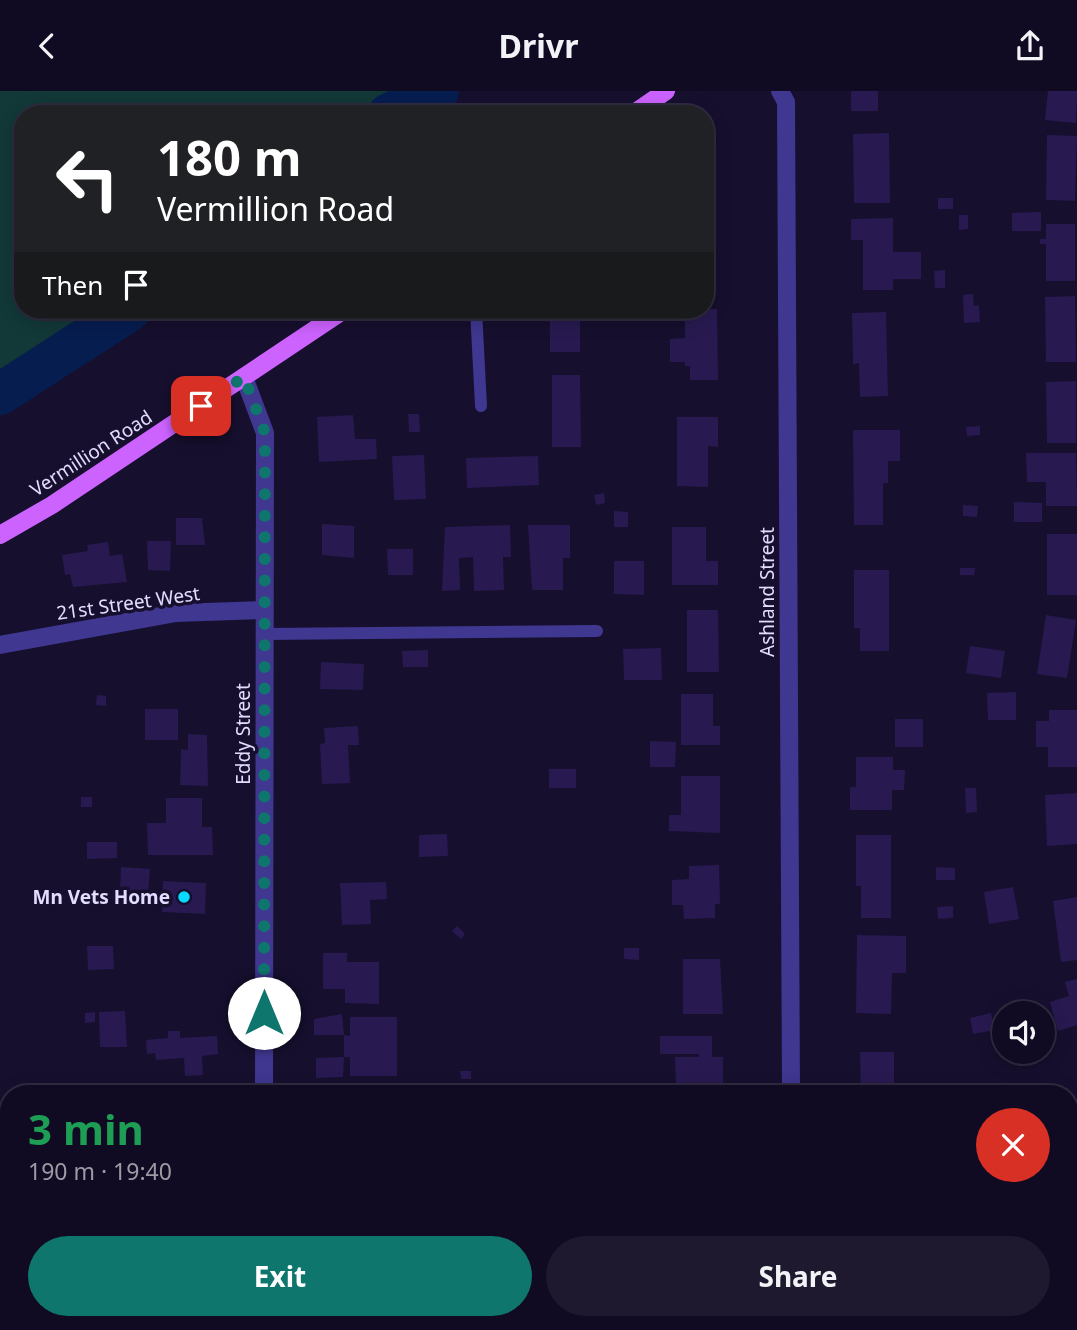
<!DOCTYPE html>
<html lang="en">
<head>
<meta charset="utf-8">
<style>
	:root { --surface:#100b22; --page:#1e192f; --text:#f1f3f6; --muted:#9c9ba5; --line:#302b40; --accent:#0f766e }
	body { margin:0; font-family:"Noto Sans",sans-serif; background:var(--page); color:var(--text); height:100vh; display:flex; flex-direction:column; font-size:26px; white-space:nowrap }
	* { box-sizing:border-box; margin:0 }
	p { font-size:23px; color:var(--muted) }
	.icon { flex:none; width:38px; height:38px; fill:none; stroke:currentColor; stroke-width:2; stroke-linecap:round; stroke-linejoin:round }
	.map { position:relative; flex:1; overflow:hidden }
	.side { position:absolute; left:0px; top:994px; width:1078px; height:245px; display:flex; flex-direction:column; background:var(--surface); border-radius:28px 28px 0 0; box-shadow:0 4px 18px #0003,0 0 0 2px var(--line) }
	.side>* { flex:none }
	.top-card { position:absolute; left:14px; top:14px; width:700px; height:214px; border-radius:28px; box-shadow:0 4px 18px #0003,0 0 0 2px var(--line); background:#202124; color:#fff; overflow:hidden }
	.fabs { position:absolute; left:992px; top:910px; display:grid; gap:14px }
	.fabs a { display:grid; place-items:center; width:63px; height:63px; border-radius:50%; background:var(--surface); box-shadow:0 4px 18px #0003,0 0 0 2px var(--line); font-size:35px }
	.pin { position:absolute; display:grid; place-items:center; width:60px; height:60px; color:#fff; margin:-30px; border-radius:14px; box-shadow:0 4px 10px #0006 }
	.me { position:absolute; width:77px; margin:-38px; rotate:0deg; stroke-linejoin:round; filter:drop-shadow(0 0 5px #0008) }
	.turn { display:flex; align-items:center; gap:24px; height:147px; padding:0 28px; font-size:32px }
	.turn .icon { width:91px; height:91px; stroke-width:2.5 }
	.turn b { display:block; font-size:49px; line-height:60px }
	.then { display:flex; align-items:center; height:66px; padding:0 28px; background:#0003; gap:14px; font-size:26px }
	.round { display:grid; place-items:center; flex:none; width:74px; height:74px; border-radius:37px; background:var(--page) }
	.headline { display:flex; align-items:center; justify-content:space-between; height:119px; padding:0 28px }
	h1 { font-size:42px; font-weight:700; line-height:52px; color:#1e9e55 }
	.primary-button { display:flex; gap:14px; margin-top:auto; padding:14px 28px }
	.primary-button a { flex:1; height:80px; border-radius:42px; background:var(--accent); color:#fff; font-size:28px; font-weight:700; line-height:80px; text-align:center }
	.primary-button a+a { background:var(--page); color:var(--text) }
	header { display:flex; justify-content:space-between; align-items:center; height:91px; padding:0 28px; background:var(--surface); font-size:32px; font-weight:700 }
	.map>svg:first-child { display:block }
</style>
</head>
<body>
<header><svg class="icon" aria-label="back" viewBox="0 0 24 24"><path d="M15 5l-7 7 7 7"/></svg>Drivr<svg class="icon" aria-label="share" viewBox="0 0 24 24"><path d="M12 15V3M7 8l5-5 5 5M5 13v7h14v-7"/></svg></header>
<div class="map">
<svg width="1077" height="1239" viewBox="0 0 1077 1239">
	<rect width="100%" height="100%" fill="#160f2e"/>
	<!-- green -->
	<polygon fill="#123838" points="0,0 438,0 389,23 23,23 23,219 130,219 0,303"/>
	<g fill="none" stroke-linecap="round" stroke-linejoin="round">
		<!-- river -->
		<g stroke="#061d50" stroke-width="42">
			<polyline points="389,23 438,0"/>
			<polyline points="0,303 130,219"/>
		</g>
	</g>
	<!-- building -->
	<g fill="#281a50">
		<rect x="851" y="0" width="27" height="20"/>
		<polygon points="1048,0 1077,0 1076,32 1045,29"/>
		<polygon points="889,42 890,112 854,112 853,43"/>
		<polygon points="1047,44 1077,45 1075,110 1046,109"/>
		<rect x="705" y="98" width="11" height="86"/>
		<rect x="938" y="107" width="15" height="11"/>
		<polygon points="1041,121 1041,140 1012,140 1012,122"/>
		<polygon points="959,124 968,124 968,138 959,139"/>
		<polygon points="893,127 893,161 921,161 921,188 893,188 893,199 863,199 863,149 851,149 851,128"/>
		<polygon points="1046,133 1075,133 1075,190 1046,190 1046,153 1040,153 1040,148 1046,148"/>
		<polygon points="945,179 945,197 935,197 934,180"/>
		<polygon points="973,203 974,215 979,214 980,231 964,232 963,204"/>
		<polygon points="1075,205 1076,271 1046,271 1045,206"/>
		<polygon points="717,218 718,289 690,289 690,275 685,275 685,271 670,271 670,248 685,247 685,219"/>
		<rect x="550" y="219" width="30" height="42"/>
		<polygon points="886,221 888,305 860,306 859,272 853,273 852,222"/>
		<polygon points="552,284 580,284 581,356 552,356"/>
		<polygon points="1076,290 1076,352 1047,352 1046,291"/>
		<polygon points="408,323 419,323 420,341 409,341"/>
		<polygon points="353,324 355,348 376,348 377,368 319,371 317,326"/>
		<polygon points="677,326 718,326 718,356 708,355 708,396 677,395"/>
		<polygon points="980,335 980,344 967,345 966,336"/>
		<polygon points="853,339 900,339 900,370 888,370 888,392 883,392 883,434 854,434"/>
		<polygon points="1026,362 1076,362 1077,415 1046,415 1046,391 1027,391"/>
		<polygon points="424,364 426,408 394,409 392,365"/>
		<polygon points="538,365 539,394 467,397 466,367"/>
		<polygon points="604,402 605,412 596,414 594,404"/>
		<polygon points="1014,411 1042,412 1042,431 1014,431"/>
		<polygon points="963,414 978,415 977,426 963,425"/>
		<polygon points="614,420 628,421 628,436 614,436"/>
		<polygon points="176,427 202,427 205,454 176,454"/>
		<polygon points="322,433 354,435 354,467 322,464"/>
		<polygon points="510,434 511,466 503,466 504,499 474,500 473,466 459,467 460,499 442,500 445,436"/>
		<polygon points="528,434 570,434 570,467 563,467 563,499 532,499"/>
		<polygon points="672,436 706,436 706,470 718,470 718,494 672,494"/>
		<rect x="1047" y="443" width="30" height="61"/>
		<polygon points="147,450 171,450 170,480 148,479"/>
		<polygon points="108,451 110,465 122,463 127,491 73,496 70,483 65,484 62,464 88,460 87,454"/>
		<polygon points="387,458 413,458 413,484 388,484"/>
		<polygon points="614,470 644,470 644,504 614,503"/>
		<polygon points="960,477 975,477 974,484 960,484"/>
		<polygon points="854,479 889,479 889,560 860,560 860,537 854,537"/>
		<polygon points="687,519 718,519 719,581 687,581"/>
		<polygon points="1046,524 1076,529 1067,587 1037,583"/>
		<polygon points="970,555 1005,560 1001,587 966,582"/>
		<polygon points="661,557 662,589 624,589 623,558"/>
		<polygon points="428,559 428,576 403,576 402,560"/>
		<polygon points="321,571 364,573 363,599 320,598"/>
		<polygon points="1016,601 1016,629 988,629 987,602"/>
		<polygon points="681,603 713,603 713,635 720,635 720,654 681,654"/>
		<polygon points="97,604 106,605 106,615 96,614"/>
		<rect x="145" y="618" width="33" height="31"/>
		<polygon points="1049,619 1077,619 1077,676 1048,676 1048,656 1036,656 1036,630 1049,630"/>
		<rect x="895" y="628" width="28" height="28"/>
		<polygon points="358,635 359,654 348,654 350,692 322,693 320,653 325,652 324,637"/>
		<polygon points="188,643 207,644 208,695 180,694 181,658 188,659"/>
		<polygon points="650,650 676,651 675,676 650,676"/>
		<polygon points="856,666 893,666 893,679 905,679 904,699 892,699 892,719 850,719 850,696 856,696"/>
		<rect x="549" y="678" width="27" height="19"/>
		<polygon points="681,685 720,685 720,742 669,740 669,724 681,724"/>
		<polygon points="965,697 976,697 977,721 966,722"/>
		<polygon points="1077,702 1077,753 1047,755 1045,704"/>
		<rect x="81" y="706" width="11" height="10"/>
		<polygon points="166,707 202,707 202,736 212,736 213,764 148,764 147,732 166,732"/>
		<polygon points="447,743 448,765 419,766 419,744"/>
		<polygon points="856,744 891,744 891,827 861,827 861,795 856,795"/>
		<polygon points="87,751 117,751 117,767 87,768"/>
		<polygon points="719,774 720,813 715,813 715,827 684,828 683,814 672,814 672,789 689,788 689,775"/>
		<polygon points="121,776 150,778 148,802 120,801"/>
		<polygon points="936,776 955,777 955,789 936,789"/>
		<polygon points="163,790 206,792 205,823 162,821"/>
		<polygon points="386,791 387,808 370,809 371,833 342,834 340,792"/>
		<polygon points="1013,796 1019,828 989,833 984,801"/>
		<polygon points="1077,806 1077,869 1061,871 1053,810"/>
		<polygon points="953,815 953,827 938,828 937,816"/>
		<polygon points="457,835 465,843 461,848 452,840"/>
		<polygon points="857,844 906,845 906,882 892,882 891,923 856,922"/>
		<polygon points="87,855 113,855 114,878 88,879"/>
		<polygon points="624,857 639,857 639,869 624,868"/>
		<polygon points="323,862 347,862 347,871 379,871 379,913 345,912 345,898 323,898"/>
		<polygon points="683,868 720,868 723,923 683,923"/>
		<polygon points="1077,888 1077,934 1058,940 1050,911 1069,905 1065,891"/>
		<polygon points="125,920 127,956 100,956 99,921"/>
		<polygon points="95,921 95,931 85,932 85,922"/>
		<polygon points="991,922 995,939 973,943 970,927"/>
		<polygon points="342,923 344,944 350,945 350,926 397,926 397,985 350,985 350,966 344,966 343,986 316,987 316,967 344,966 344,944 314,944 314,928"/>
		<polygon points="168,940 180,940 180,947 217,945 218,963 202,965 203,984 185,985 184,967 156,969 155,962 147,963 146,949 168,947"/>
		<polygon points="660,945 712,945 712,966 723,966 723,1003 692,1003 692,997 676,997 675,966 699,966 699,963 660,963"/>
		<polygon points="860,961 894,961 894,1003 861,1003"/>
		<polygon points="460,980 471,980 471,988 461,988"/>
		<polygon points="1069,1182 1077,1182 1077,1216 1069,1215"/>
		<polygon points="155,1230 202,1230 202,1238 184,1238 184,1234 155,1233"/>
		<rect x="877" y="1230" width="27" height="9"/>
	</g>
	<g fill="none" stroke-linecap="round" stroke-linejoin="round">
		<!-- service -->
		<g stroke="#3f3790" stroke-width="12">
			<polyline points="476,219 481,315"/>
			<polyline points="264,543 597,540"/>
		</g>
		<!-- minor -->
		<g stroke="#3f3790" stroke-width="18">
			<polyline points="780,0 786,11 791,1003"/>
			<polyline points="244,286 265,342 264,1003"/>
			<polyline points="0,554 176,522 263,519"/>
			<polyline points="264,1230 264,1239"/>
			<polyline points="792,1230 792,1239"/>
		</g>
		<!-- primary -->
		<g stroke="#cd63ff" stroke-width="18">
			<polyline points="633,23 666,0"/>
			<polyline points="0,444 52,414 344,219"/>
		</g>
	</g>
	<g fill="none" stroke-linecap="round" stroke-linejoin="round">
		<!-- route -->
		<polyline stroke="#0f766e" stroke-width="12" stroke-dasharray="0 21.6" points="201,315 244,286 265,342 264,922"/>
	</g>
	<!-- markers -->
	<circle fill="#08d9ff" stroke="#160f2e" stroke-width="2.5" cx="184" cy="806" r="7"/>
	<g text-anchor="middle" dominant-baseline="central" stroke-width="7" stroke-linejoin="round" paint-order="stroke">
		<!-- street labels -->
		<g font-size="19" fill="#e2dcff" stroke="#160f2e">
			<text transform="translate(91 362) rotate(-33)">Vermillion Road</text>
			<text transform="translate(767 501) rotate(-90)">Ashland Street</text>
			<text transform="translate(128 512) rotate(-8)">21st Street West</text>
			<text transform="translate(243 643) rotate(-90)">Eddy Street</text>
		</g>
		<!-- poi labels -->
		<g font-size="19" font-weight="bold" fill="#e2dcff" stroke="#160f2e" text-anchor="end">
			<text x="170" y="806">Mn Vets Home</text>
		</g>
	</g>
</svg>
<div class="fabs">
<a><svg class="icon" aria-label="sound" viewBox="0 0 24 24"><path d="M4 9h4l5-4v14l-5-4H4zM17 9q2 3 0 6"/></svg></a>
</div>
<div class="pin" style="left:201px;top:315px;background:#d93025"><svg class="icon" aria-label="arrive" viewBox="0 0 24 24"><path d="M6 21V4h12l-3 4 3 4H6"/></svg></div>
<svg class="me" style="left:264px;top:922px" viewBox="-20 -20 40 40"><circle r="19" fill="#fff"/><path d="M0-13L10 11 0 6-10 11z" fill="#0f766e"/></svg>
<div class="top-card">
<div class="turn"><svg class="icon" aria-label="left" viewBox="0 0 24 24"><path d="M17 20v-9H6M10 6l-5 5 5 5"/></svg><div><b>180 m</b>Vermillion Road</div></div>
<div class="then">Then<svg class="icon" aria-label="arrive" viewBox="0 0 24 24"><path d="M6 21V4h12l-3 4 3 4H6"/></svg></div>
</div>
<section class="side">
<div class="headline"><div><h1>3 min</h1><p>190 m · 19:40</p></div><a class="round" style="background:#d93025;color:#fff"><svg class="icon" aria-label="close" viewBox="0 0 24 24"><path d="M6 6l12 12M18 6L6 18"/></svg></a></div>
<div class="primary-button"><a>Exit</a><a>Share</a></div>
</section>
</div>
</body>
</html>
